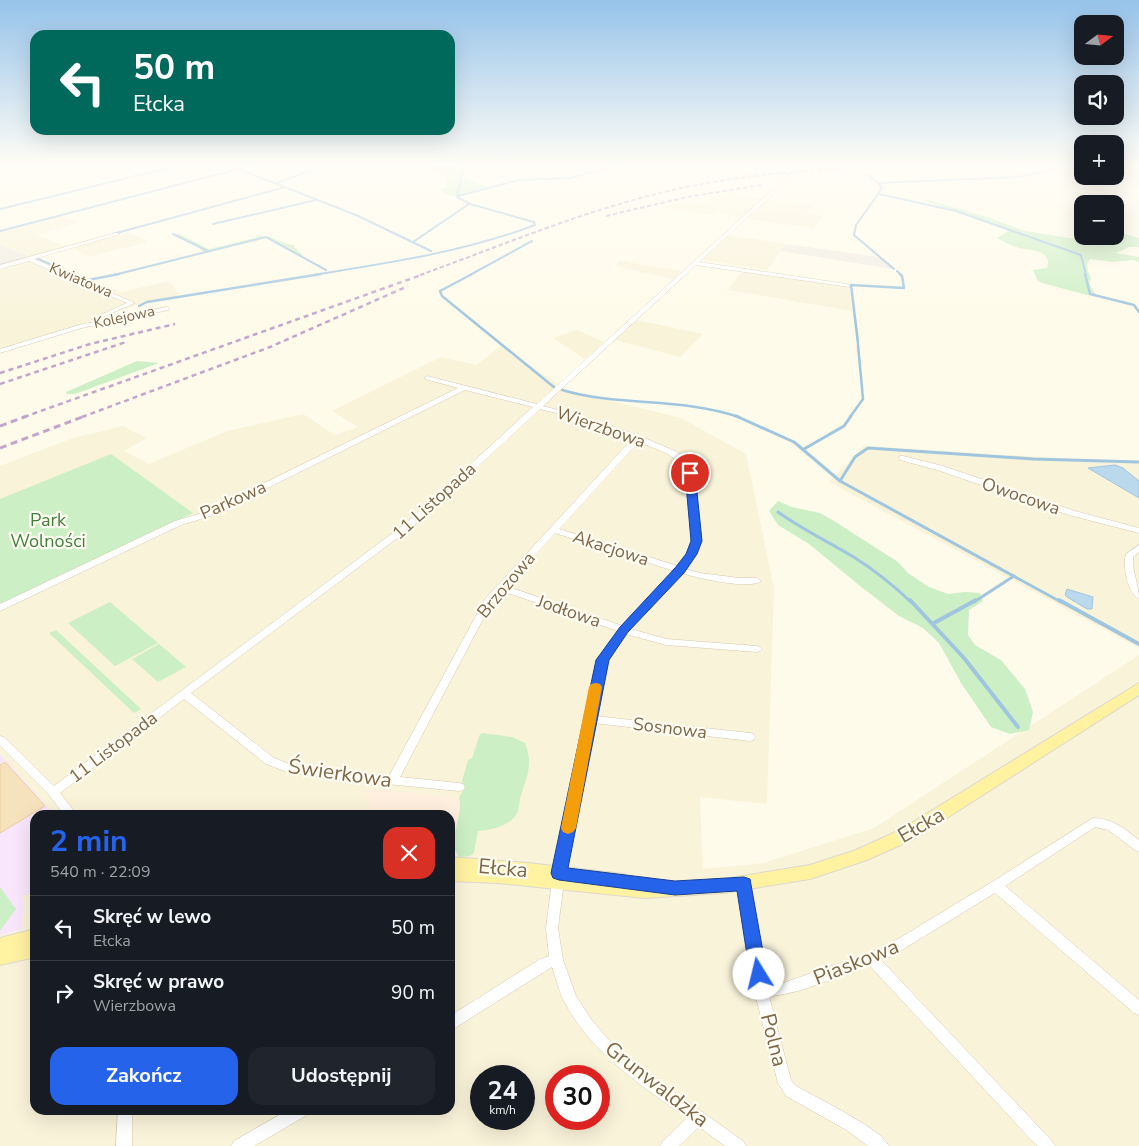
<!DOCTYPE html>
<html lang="pl">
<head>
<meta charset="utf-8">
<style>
	:root { --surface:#171b24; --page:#20242c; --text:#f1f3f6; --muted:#9ea1a6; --line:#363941; --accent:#2563eb }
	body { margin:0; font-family:"Nunito Sans",sans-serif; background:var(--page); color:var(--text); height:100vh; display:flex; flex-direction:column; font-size:19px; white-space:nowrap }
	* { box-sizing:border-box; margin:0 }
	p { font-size:16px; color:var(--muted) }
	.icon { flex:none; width:28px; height:28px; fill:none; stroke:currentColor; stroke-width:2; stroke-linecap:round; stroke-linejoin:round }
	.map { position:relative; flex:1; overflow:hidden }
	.side { position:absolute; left:30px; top:810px; width:425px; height:305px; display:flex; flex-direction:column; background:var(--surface); border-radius:15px; box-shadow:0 5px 20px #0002 }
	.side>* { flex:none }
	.banner { position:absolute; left:30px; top:30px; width:425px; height:105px; border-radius:15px; box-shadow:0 5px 20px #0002; background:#00695c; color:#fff; overflow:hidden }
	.needle { width:32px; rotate:74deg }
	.tools { position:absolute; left:1074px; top:15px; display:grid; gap:10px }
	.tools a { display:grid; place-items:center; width:50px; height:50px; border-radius:10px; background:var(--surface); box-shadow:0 5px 20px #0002; font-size:25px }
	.speed { position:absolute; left:470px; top:1065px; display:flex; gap:10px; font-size:25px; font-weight:700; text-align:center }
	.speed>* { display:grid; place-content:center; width:65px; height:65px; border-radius:50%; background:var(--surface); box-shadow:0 5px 20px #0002; line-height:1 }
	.speed small { font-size:12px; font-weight:400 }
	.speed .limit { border:8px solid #d22; background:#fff; color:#111 }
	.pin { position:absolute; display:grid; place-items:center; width:42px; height:42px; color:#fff; margin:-21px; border:2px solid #fff; border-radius:50%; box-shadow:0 1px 5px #0007 }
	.me { position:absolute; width:55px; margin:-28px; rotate:351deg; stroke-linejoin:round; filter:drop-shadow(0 0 4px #0008) }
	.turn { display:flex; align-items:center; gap:18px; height:105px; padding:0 20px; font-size:22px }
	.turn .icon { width:65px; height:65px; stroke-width:2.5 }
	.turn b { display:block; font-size:35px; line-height:42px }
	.round { display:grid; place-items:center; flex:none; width:52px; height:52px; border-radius:15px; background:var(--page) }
	.overview { display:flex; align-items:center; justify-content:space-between; height:85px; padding:0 20px }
	h1 { font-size:30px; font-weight:700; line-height:38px; color:var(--accent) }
	.cta { display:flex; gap:10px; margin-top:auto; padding:10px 20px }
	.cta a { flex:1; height:58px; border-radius:15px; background:var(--accent); color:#fff; font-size:20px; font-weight:700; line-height:58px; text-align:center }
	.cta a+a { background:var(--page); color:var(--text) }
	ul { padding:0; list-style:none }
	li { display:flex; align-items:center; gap:15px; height:65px; padding:0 20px; border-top:1px solid var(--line) }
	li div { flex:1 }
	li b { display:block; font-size:19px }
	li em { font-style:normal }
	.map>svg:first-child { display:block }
</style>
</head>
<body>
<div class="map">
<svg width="1139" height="1146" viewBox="0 0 1139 1146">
	<rect width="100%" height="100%" fill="#fffbea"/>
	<!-- residential -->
	<g fill="#f9f3da" fill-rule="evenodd">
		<polygon points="736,191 732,195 813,205 806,213 824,216 813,228 747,219 718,212 714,215 692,213 666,207 682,201 703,204 716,195"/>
		<polygon points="62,215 77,223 37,235 68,247 33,257 121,292 170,281 180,297 139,304 0,352 0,264 27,256 0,245 0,230"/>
		<polygon points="129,232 148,242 88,257 73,247"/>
		<polygon points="729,235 786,244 767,270 703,260"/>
		<polygon points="621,260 637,264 682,271 673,279 615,266"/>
		<polygon points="742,271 849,287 852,311 728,290"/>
		<polygon points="637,320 703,334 680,357 615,340"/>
		<polygon points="577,330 604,342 585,359 553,338"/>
		<path d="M501,346L567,390L681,418L746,454L774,588L767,804L700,797L703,869L763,863L874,828L1139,655V1146H0V466L73,438L123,426L147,438L124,451L149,464L227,431L303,414L335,435L358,427L332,411L441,357L476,365ZM35,815H450V1110H35ZM481,1076H524V1119H481ZM556,1076H599V1119H556Z"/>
		<polygon points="864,446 1139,463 1139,648 829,482"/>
	</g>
	<!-- commercial -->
	<polygon fill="#ffefde" points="365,788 464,799 462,854 450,854 450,815 369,815"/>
	<!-- industrial -->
	<g fill="#f0ece3">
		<polygon points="786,244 879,257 893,269 780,251"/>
		<polygon points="0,245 28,256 0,264"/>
	</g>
	<!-- education -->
	<polygon fill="#f9e6fc" points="0,754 55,815 35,815 35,889 22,897 24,903 21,930 0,935"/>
	<!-- green -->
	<g fill="#cdefc5">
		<polygon points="423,164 480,164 466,167 463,175 468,179 488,187 454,197 440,190 445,187 448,177"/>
		<path d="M928,200L987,217L1025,231L1088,241L1093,240L1094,236L1126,234L1139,238V247H1129L1116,253L1139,257V262L1133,260L1113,262L1090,259C1085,265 1088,272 1091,278L1089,283L1095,294L1087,295L1042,283L1037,280L1033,270L1047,268C1053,250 1031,251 1019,248C1012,246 1004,242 997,238L1008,231L997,224L924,201Z"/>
		<polygon points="170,233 181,235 209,249 255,238 257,235 270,237 287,244 295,245 294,247 303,255 300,257 266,238 201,254 202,251 199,248"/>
		<polygon points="137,361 159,363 75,394 67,394 66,392"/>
		<polygon points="111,454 193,513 0,604 0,499"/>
		<polygon points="778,501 792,507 820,513 834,521 898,562 908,573 929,587 948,594 965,592 980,593 983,601 969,610 968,635 975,645 1001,660 1025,689 1033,712 1029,730 1010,734 991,727 961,683 939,643 923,628 899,616 860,586 809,544 778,525 769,511"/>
		<polygon points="110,602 158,643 115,666 68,623"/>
		<polygon points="56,630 141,709 134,713 49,633"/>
		<polygon points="159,644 186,667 158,682 132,659"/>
		<path d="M483,733L512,737L525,743C534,765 526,778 520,799C519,804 519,811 516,815C508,827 491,830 478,831L474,853L470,856L459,857C446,841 464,817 459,797L465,788L462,781L468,760L472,758L480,734Z"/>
		<polygon points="0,887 16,909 0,931"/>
	</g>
	<!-- water -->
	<g fill="#bbd9ec" stroke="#a0c6df">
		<polygon points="1115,465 1123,468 1139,481 1139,498 1088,468"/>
		<polygon points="1067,589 1093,597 1092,609 1087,609 1067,597 1065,595"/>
	</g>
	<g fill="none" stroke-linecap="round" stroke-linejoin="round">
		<!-- stream-far3 -->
		<g stroke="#a0c6df" stroke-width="2">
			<polyline points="225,164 285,187"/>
			<polyline points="1115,165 1139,165"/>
			<polyline points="869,175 882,187 878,194"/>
			<polyline points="277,183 327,164"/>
			<polyline points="878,183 1019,177 1068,166 1082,165"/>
			<polyline points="287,188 356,215 431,251"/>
			<polyline points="458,196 519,180 569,178 626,164"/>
			<polyline points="0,209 185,164"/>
			<polyline points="213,224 316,200"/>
			<polyline points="0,231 258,164"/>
			<polyline points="113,234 285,187"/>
			<polyline points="173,234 208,251"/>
			<polyline points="413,242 469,204"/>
			<polyline points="36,258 76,275"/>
			<polyline points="0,265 27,258"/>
			<polyline points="894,269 854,235 856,225 878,194 956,211 1081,255 1086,275"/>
			<polyline points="897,271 901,275"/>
			<polyline points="114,275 266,237 326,270"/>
			<path d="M313,275C388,263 464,252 535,225L534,222L470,204L457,197L464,164"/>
			<polyline points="470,275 532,241"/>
		</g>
		<!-- stream-far2 -->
		<g stroke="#a0c6df" stroke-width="2.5">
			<polyline points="73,274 88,280 119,274"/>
			<polyline points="472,274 440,291 442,296 555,388"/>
			<polyline points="1085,274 1090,294 1134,305 1139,312"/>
			<polyline points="139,306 147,302 321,274"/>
			<polyline points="858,343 851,285 904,288 902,276 900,274"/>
			<path d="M562,390C620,407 680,397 739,417"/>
			<polyline points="850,417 863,399 858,345"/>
		</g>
		<!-- stream-far1 -->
		<g stroke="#a0c6df" stroke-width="3">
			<polyline points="736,416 794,442 840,481 1061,602"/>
			<polyline points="804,449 844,426 851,416"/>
			<polyline points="840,481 855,457 868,448 1033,459 1139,462"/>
			<path d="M778,512C803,530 827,541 852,556C873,569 893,585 911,602"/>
			<polyline points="974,602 1014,576"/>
		</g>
		<!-- stream -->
		<g stroke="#a0c6df" stroke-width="4">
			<polyline points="910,600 964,658 1018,727"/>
			<polyline points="1059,600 1139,644"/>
			<polyline points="934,623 976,600"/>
		</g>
	</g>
	<!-- building -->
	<polygon fill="#f7e2be" stroke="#eccd9d" points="5,762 45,806 0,833 0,765"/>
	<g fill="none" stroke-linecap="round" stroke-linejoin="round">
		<!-- street casing -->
		<g stroke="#d5c9b0" stroke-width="1">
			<g id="street">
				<path d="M801,164H805L699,262L847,284L849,285V287L696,265L543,406L592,419L640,436L677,452L689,463L694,473L701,532L697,549L685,569L700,573L739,578H757L761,581C750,590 696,578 682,573L631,629L666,639L757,646L760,647L762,649L760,651L757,652L666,645L626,634L614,651L605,667L595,716L750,733L754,734L755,737L754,740L750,741L594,723L565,873L558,928L563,960L576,996L591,1019L607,1038L637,1065L743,1141L746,1146H725L699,1127L679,1146H660L663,1141L687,1118C641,1085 592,1054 565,1003C559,992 556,979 552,967L450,1031V1016L540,959L549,956L546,928L553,873L595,667L606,647L618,631L502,591L492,602L400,777L459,783L463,784L465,787L463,790L459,791L325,778L287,772L266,764L184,699L60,793L77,815H64L49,795L0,746V736L4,737L54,786L406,523L533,407L465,390L211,516L181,525L0,611V604L175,521L205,512L458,388L425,379V377L427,376L537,404ZM540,409L588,421L632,439L485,599L389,776L292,765L274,758L191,693L412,527ZM638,442C656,449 677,454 686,473L693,532L689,549L678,566L559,529ZM555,533L674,571L623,626L506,586Z"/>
				<polygon points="116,233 120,234 34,259 135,303 96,320 91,319 127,303 29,261 0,269 0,265"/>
				<polygon points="167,307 169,308 169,310 82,328 0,353 0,349 79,325"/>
				<polygon points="900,456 903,456 943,466 1075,511 1139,528 1139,533 1069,515 937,470 900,460 899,458"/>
				<path d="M1139,545V552L1133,557C1132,572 1139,584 1139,599C1128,594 1122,565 1126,554Z"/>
				<path d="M1093,818C1112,818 1125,829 1139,840V852L1135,850L1108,830L1095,827L1005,886L1139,1000V1015L1134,1013L995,893L892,956L881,960L1052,1141L1055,1146H1037L869,965C838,976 802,994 769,996L791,1080L796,1086C815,1097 882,1129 889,1146H868L848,1131L786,1096L778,1083L754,990L738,883L740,879L744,878L748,879L750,883L767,984L783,983L883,948L992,882Z"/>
				<polygon points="118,1110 132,1110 132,1146 116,1146"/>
				<polygon points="288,1110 309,1110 307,1115 254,1146 231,1146 234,1141"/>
			</g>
		</g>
		<!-- primary casing -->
		<g stroke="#ddd8d0" stroke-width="2">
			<g id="primary">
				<polygon points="1139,683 1139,695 914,839 867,860 810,879 724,893 645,898 498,883 450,881 450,857 528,863 623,874 629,876 631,882 645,884 724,879 810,865 856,850 902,829"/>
				<polygon points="35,929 35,957 0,965 0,938"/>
			</g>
		</g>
		<!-- street -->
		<use href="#street" fill="#fff" fill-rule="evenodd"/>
		<!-- primary -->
		<use href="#primary" fill="#fff2a1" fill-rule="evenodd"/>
		<!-- rail-far2 -->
		<g stroke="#c3a5cc" stroke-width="2" stroke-dasharray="4.5 2.5" stroke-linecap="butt">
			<polyline points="606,216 687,197 761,185"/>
			<path d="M420,275C506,244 592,207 682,188C794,164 911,167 1025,164"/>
		</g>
		<!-- rail-far1 -->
		<g stroke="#c3a5cc" stroke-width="2.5" stroke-dasharray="5 4" stroke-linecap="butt">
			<polyline points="0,373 90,344 175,324"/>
			<polyline points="0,384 126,342"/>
			<polyline points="24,417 424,274"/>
			<polyline points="82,417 270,347 408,286"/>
		</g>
		<!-- rail -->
		<g stroke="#c3a5cc" stroke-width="3" stroke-dasharray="7 4.5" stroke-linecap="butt">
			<polyline points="0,426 27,416"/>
			<polyline points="0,448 85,416"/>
		</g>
	</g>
	<!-- sky -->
	<linearGradient id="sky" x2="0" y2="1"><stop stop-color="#96c3ea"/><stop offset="0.51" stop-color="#fffdf6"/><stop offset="1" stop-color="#fffdf6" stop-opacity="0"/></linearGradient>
	<rect width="1139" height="324" fill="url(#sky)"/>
	<!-- route -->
	<polygon fill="#2563eb" stroke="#184099" points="690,470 695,473 702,541 697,554 684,573 628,632 609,660 568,868 675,881 744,877 750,879 767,974 765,980 759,982 753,980 750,974 737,891 675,895 559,880 553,878 551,873 596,660 620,627 675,568 686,554 691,541 685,473"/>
	<!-- slow -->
	<polygon fill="#f59e0b" points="596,683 600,684 602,687 576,828 573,832 568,834 563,832 561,828 589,687 591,684"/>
	<g text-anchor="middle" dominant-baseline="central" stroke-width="4.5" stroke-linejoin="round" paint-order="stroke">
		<!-- far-street labels -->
		<g font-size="15" fill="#7e6849" stroke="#fffdf3">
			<text transform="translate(81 280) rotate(23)">Kwiatowa</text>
			<text transform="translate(124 317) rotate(-12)">Kolejowa</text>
		</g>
		<!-- street labels -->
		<g font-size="18" fill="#7e6849" stroke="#fffdf3">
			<text transform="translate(601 427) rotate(19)">Wierzbowa</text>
			<text transform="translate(1021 496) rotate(19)">Owocowa</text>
			<text transform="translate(233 500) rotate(-24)">Parkowa</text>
			<text transform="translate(434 501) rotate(-42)">11 Listopada</text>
			<text transform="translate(611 548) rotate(18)">Akacjowa</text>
			<text transform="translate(506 585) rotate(-50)">Brzozowa</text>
			<text transform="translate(569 611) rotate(19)">Jodłowa</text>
			<text transform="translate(670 728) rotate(7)">Sosnowa</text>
			<text transform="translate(113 747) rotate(-37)">11 Listopada</text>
		</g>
		<!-- park labels -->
		<g font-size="18" fill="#417f3c" stroke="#fffdf3">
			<text x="48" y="520">Park<tspan x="48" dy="21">Wolności</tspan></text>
		</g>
		<!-- near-street labels -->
		<g font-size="21" fill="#7e6849" stroke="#fffdf3">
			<text transform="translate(340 773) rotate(8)">Świerkowa</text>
			<text transform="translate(921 825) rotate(-30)">Ełcka</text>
			<text transform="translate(503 868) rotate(5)">Ełcka</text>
			<text transform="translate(856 962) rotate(-22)">Piaskowa</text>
			<text transform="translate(774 1040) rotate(76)">Polna</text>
			<text transform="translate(657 1084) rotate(38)">Grunwaldzka</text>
		</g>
	</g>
</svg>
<div class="tools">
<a><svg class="needle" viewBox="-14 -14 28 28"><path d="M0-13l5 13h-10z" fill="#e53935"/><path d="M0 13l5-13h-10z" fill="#9ea1a6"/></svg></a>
<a><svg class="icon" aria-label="sound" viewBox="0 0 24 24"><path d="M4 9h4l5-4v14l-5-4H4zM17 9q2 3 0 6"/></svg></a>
<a>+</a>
<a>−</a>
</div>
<div class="speed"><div>24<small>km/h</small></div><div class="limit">30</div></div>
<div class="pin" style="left:690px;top:473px;background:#d93025"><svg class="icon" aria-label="arrive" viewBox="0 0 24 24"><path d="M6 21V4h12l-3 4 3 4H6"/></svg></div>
<svg class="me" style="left:759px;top:974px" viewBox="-20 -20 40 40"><circle r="19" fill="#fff"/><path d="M0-13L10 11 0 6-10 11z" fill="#2563eb"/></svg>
<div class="banner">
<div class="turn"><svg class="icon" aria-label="left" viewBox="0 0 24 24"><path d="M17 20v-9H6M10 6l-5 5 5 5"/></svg><div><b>50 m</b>Ełcka</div></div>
</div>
<section class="side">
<div class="overview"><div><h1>2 min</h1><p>540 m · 22:09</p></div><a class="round" style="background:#d93025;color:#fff"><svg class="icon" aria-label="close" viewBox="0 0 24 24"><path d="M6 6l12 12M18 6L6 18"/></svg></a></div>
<ul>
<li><svg class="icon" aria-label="left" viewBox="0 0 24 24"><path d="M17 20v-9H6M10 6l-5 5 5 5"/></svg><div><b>Skręć w lewo</b><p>Ełcka</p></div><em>50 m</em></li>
<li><svg class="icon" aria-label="right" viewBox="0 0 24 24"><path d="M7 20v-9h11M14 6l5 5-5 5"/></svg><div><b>Skręć w prawo</b><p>Wierzbowa</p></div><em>90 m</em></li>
</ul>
<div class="cta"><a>Zakończ</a><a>Udostępnij</a></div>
</section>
</div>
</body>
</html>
